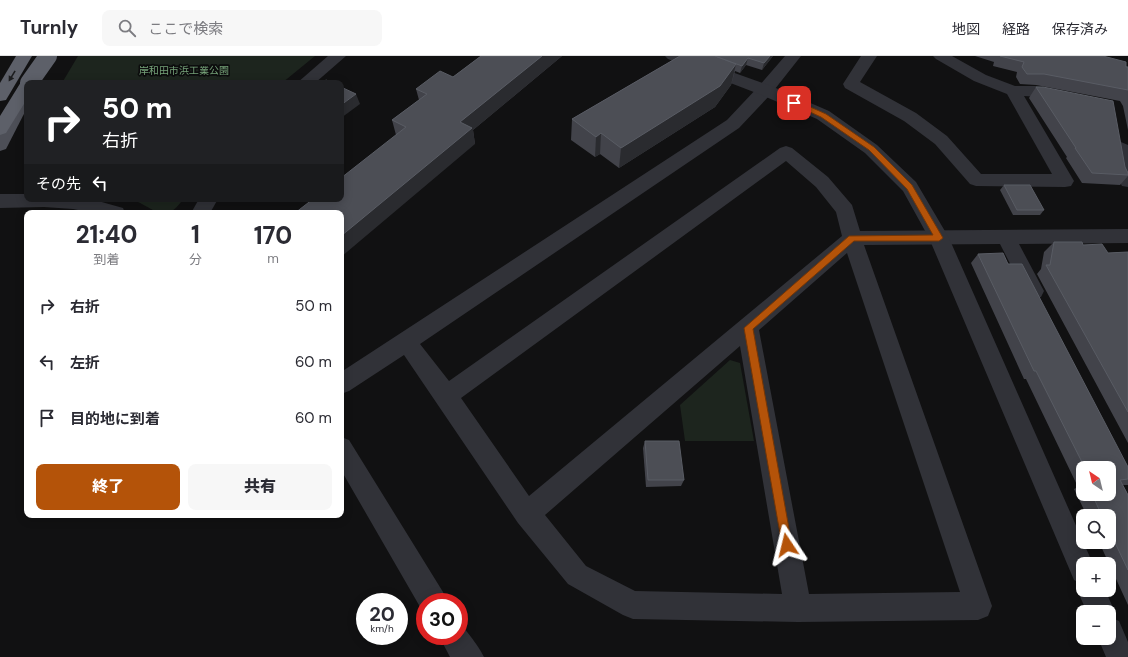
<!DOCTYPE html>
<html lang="ja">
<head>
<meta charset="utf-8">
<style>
	:root { --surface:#fff; --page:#f7f7f7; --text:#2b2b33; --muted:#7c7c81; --line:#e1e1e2; --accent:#b45309 }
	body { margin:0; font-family:"DM Sans","Noto Sans JP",sans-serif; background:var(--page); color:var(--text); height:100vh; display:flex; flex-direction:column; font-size:15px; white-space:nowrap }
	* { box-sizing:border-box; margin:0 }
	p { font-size:13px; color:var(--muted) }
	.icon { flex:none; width:22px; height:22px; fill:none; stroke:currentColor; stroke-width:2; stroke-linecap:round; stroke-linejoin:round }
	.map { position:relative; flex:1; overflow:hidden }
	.panel { position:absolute; left:24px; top:154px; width:320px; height:308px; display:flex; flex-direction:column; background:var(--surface); border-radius:8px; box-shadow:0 2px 10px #0003 }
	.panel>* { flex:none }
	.banner { position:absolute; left:24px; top:24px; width:320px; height:122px; border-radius:8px; box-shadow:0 2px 10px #0003; background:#202124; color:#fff; overflow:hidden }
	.needle { width:26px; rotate:325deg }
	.buttons { position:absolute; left:1076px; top:405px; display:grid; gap:8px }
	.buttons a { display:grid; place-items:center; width:40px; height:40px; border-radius:8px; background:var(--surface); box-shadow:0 2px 10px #0003; font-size:20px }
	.speed { position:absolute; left:356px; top:537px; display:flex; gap:8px; font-size:20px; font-weight:700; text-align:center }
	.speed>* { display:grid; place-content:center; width:52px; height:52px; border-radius:50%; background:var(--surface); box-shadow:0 2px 10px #0003; line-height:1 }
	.speed small { font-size:10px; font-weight:400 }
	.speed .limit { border:6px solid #d22; background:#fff; color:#111 }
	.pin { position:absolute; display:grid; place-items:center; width:34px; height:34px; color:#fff; margin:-17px; border-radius:8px; box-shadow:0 2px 6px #0006 }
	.me { position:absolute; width:44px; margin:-22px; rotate:350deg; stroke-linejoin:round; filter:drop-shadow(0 0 3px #0008) }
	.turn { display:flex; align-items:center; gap:14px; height:84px; padding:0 12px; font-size:18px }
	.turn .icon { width:52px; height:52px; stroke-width:2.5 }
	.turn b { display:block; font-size:28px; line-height:34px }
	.then { display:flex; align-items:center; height:38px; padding:0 12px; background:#0003; gap:8px; font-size:15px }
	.eta { display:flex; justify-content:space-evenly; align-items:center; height:68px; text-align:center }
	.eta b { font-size:24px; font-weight:800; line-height:28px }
	.action { display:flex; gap:8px; margin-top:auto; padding:8px 12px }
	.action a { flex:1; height:46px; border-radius:8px; background:var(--accent); color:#fff; font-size:16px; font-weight:800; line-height:46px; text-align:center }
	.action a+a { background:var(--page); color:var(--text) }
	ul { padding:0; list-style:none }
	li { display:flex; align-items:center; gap:12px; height:56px; padding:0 12px }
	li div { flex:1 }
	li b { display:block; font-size:15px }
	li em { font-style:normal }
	header { display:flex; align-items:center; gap:24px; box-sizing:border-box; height:56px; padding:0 20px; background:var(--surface); border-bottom:1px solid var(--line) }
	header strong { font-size:19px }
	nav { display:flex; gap:22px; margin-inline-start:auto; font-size:14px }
	.search { width:280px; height:36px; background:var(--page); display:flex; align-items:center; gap:10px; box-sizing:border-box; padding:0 14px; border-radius:8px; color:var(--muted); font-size:15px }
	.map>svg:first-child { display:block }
</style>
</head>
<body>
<header>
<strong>Turnly</strong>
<div class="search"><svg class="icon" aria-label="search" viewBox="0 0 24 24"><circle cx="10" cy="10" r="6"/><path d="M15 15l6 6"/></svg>ここで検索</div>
<nav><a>地図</a><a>経路</a><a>保存済み</a></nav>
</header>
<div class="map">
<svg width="1128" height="601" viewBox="0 0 1128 601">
	<rect width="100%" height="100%" fill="#111112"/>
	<!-- green -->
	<g fill="#1d251e">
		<polygon points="78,0 315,0 282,27 62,27"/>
		<path d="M130,143H183C164,172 152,149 130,143Z"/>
		<polygon points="730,304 740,307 754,385 685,385 680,349"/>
	</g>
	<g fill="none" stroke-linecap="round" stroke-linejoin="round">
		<!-- minor -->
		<g fill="#313238" fill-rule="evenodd">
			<path d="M785,0H801L771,38L739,72L420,288L449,325L780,92L786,90L792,92L828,121L852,149L860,175L1128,173V187L1019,188L1044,235L1041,241L1034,243L1027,241L1000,188L864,189L992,550L988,560L978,564L798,566L633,563L623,559L568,528L518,467L404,299L349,335L341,338V316L727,64L759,30ZM786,105L816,131L836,156L842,180L529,440L461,342ZM847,197L960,536L809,538L759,274ZM740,290L782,538L635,535L586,510L545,459Z"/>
			<path d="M861,0H877L860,26L916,57L947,80L981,118H1052L1007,38L974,25L936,3L933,0H952L986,19L1015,30H1036L1069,36L1071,40L1069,44C1055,47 1038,40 1024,40L1074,125L1071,130L1065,131L976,130L970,128L935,88L904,65L845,32L843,28Z"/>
			<polygon points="1121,86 1128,89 1128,131 1122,130 1117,121 1112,92 1115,88"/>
		</g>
		<!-- tertiary -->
		<g fill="#313238" fill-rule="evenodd">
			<polygon points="328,0 346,0 315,27 297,27"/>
			<polygon points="665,0 687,0 771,30 829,55 877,89 916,126 949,182 1093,508 1083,508 1083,534 1105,534 1115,556 1112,562 1119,565 1128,586 1128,601 1106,601 1098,582 1109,582 1109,556 1087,556 1077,534 1080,527 1074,524 929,182 903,135 865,97 817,63 759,38 668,3"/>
			<polygon points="0,138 27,138 27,143 91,143 123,152 125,157 93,157 73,153 44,151 0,152"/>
			<polygon points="199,143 218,143 210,157 191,157"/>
			<polygon points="341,381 349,384 443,536 447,546 425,546 425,556 423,556 341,414"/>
			<path d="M459,568C465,571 481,594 484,601H450L439,580H459Z"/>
		</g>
		<!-- primary -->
		<polygon fill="#4d4f57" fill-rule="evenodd" points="20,44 26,45 27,52 6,93 0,95 0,72 14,45"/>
		<!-- motorway -->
		<g fill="#5d6069" fill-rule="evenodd">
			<polygon points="16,0 32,0 6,44 0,45 0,27"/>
			<polygon points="27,25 33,27 27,27 27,43 6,77 0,79 0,60 21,26"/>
		</g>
		<!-- motorway-bridge -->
		<polyline stroke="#5d6069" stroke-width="18" points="29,27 48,0"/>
	</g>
	<!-- wall -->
	<g fill="#42434a" fill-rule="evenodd">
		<polygon points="481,0 562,0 473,74 475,88 396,79 392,64 419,44 416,33 453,21"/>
		<polygon points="680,0 773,0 762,14 746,9 740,17 735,15 731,29 715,51 619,112 600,98 595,101 571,84 572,63"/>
		<polygon points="975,0 1103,0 1128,11 1128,74 1123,50 1120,45 1036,29 1020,28 1016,21 1017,16 993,10 994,6"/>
		<polygon points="1036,31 1125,111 1128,117 1128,120 1120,129 1082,127 1066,102 1067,101 1029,42"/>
		<polygon points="1004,129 1044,154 1040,159 1013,159 1000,134"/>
		<polygon points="1054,186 1083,189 1108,197 1128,196 1128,387 1037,218 1041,213 1044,196"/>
		<path d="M978,198L1008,208L1128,411V429H1123L1128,439V549L1099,486H1109V460H1087L1074,433L1078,431L1026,323H1024L971,207ZM1083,412H1109V438H1083Z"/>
		<polygon points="645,385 684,424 681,430 646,431 643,392"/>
	</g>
	<!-- shaded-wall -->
	<g fill="#2a2b2f">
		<polygon points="542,0 562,0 473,74 475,88 341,201 341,180 460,66"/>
		<polygon points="770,0 773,0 762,14 764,7"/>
		<polygon points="748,2 746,9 740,17 742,10"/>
		<polygon points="736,8 731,29 715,51 619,112 621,92"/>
		<polygon points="356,38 360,48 341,62 341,49"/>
		<polygon points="601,77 600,98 595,101 596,81"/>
	</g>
	<!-- building -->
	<g fill="#4c4e55" stroke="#595c64">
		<polygon points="481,0 542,0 460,66 472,72 341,180 341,157 295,157 313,143 341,143 341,122 406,71 392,64 427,38 416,33 440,15 453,21"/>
		<polygon points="680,0 715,0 736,8 720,30 621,92 601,77 596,81 572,63"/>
		<polygon points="715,0 770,0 764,7 748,2 742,10"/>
		<polygon points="1000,0 1103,0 1126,6 1126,11 1128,11 1128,34 1044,18 1027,18 1022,11 1024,6"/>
		<polygon points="326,24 333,27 322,27"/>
		<polygon points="341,31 356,38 341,49"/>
		<polygon points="1036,31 1043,31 1113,45 1125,111 1128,117 1128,119 1092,117 1075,92 1076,92"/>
		<polygon points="1004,129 1030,129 1044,154 1017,154"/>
		<polygon points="1054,186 1082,186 1083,189 1102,188 1108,197 1128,196 1128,356 1046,209 1050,209"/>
		<polygon points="1003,197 1008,208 1022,208 1128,411 1128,423 1120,424 1128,439 1128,514 1109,474 1109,460 1102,460 1092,438 1109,438 1109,412 1085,412 1036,315 1034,315 978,198"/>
		<polygon points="645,385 679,385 684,424 648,424"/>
	</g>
	<!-- one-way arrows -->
	<defs><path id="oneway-solid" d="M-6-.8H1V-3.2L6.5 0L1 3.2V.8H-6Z"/></defs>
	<use fill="#1c1d1f" href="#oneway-solid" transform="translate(12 20) rotate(121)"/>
	<!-- route -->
	<polygon fill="#b45309" stroke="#753606" points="792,45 797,45 826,58 874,91 912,129 943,182 939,185 854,185 753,273 792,489 791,493 787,495 783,493 782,489 744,272 849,180 933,179 907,133 869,94 821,61 792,48"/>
	<g text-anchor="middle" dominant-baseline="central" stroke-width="3.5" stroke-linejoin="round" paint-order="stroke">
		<!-- far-park labels -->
		<g font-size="10" fill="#75a178" stroke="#0c0c0d">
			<text x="184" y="14">岸和田市浜工業公園</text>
		</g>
	</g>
</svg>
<div class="buttons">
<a><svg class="needle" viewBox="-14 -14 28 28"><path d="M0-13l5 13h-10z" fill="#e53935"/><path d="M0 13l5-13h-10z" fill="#7c7c81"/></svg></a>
<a><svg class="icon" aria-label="search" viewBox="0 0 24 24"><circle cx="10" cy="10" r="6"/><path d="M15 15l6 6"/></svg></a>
<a>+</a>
<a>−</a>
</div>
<div class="speed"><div>20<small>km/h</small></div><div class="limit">30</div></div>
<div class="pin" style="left:794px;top:47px;background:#d93025"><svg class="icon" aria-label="arrive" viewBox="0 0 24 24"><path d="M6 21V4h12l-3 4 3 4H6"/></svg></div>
<svg class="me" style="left:787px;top:489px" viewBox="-20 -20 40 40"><path d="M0-17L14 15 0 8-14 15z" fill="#b45309" stroke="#fff" stroke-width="4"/></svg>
<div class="banner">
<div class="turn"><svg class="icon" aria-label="right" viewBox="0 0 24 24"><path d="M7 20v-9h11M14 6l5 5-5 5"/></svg><div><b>50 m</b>右折</div></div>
<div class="then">その先<svg class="icon" aria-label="left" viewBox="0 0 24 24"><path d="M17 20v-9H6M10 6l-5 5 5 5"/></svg></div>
</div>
<section class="panel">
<div class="eta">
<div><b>21:40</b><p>到着</p></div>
<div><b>1</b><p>分</p></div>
<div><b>170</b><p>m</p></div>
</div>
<ul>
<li><svg class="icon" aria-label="right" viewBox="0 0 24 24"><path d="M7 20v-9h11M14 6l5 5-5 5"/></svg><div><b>右折</b></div><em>50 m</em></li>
<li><svg class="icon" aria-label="left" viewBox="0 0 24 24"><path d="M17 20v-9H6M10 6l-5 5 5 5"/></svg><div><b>左折</b></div><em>60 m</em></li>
<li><svg class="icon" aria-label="arrive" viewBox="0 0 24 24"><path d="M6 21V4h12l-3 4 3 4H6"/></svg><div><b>目的地に到着</b></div><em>60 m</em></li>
</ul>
<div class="action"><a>終了</a><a>共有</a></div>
</section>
</div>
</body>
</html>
